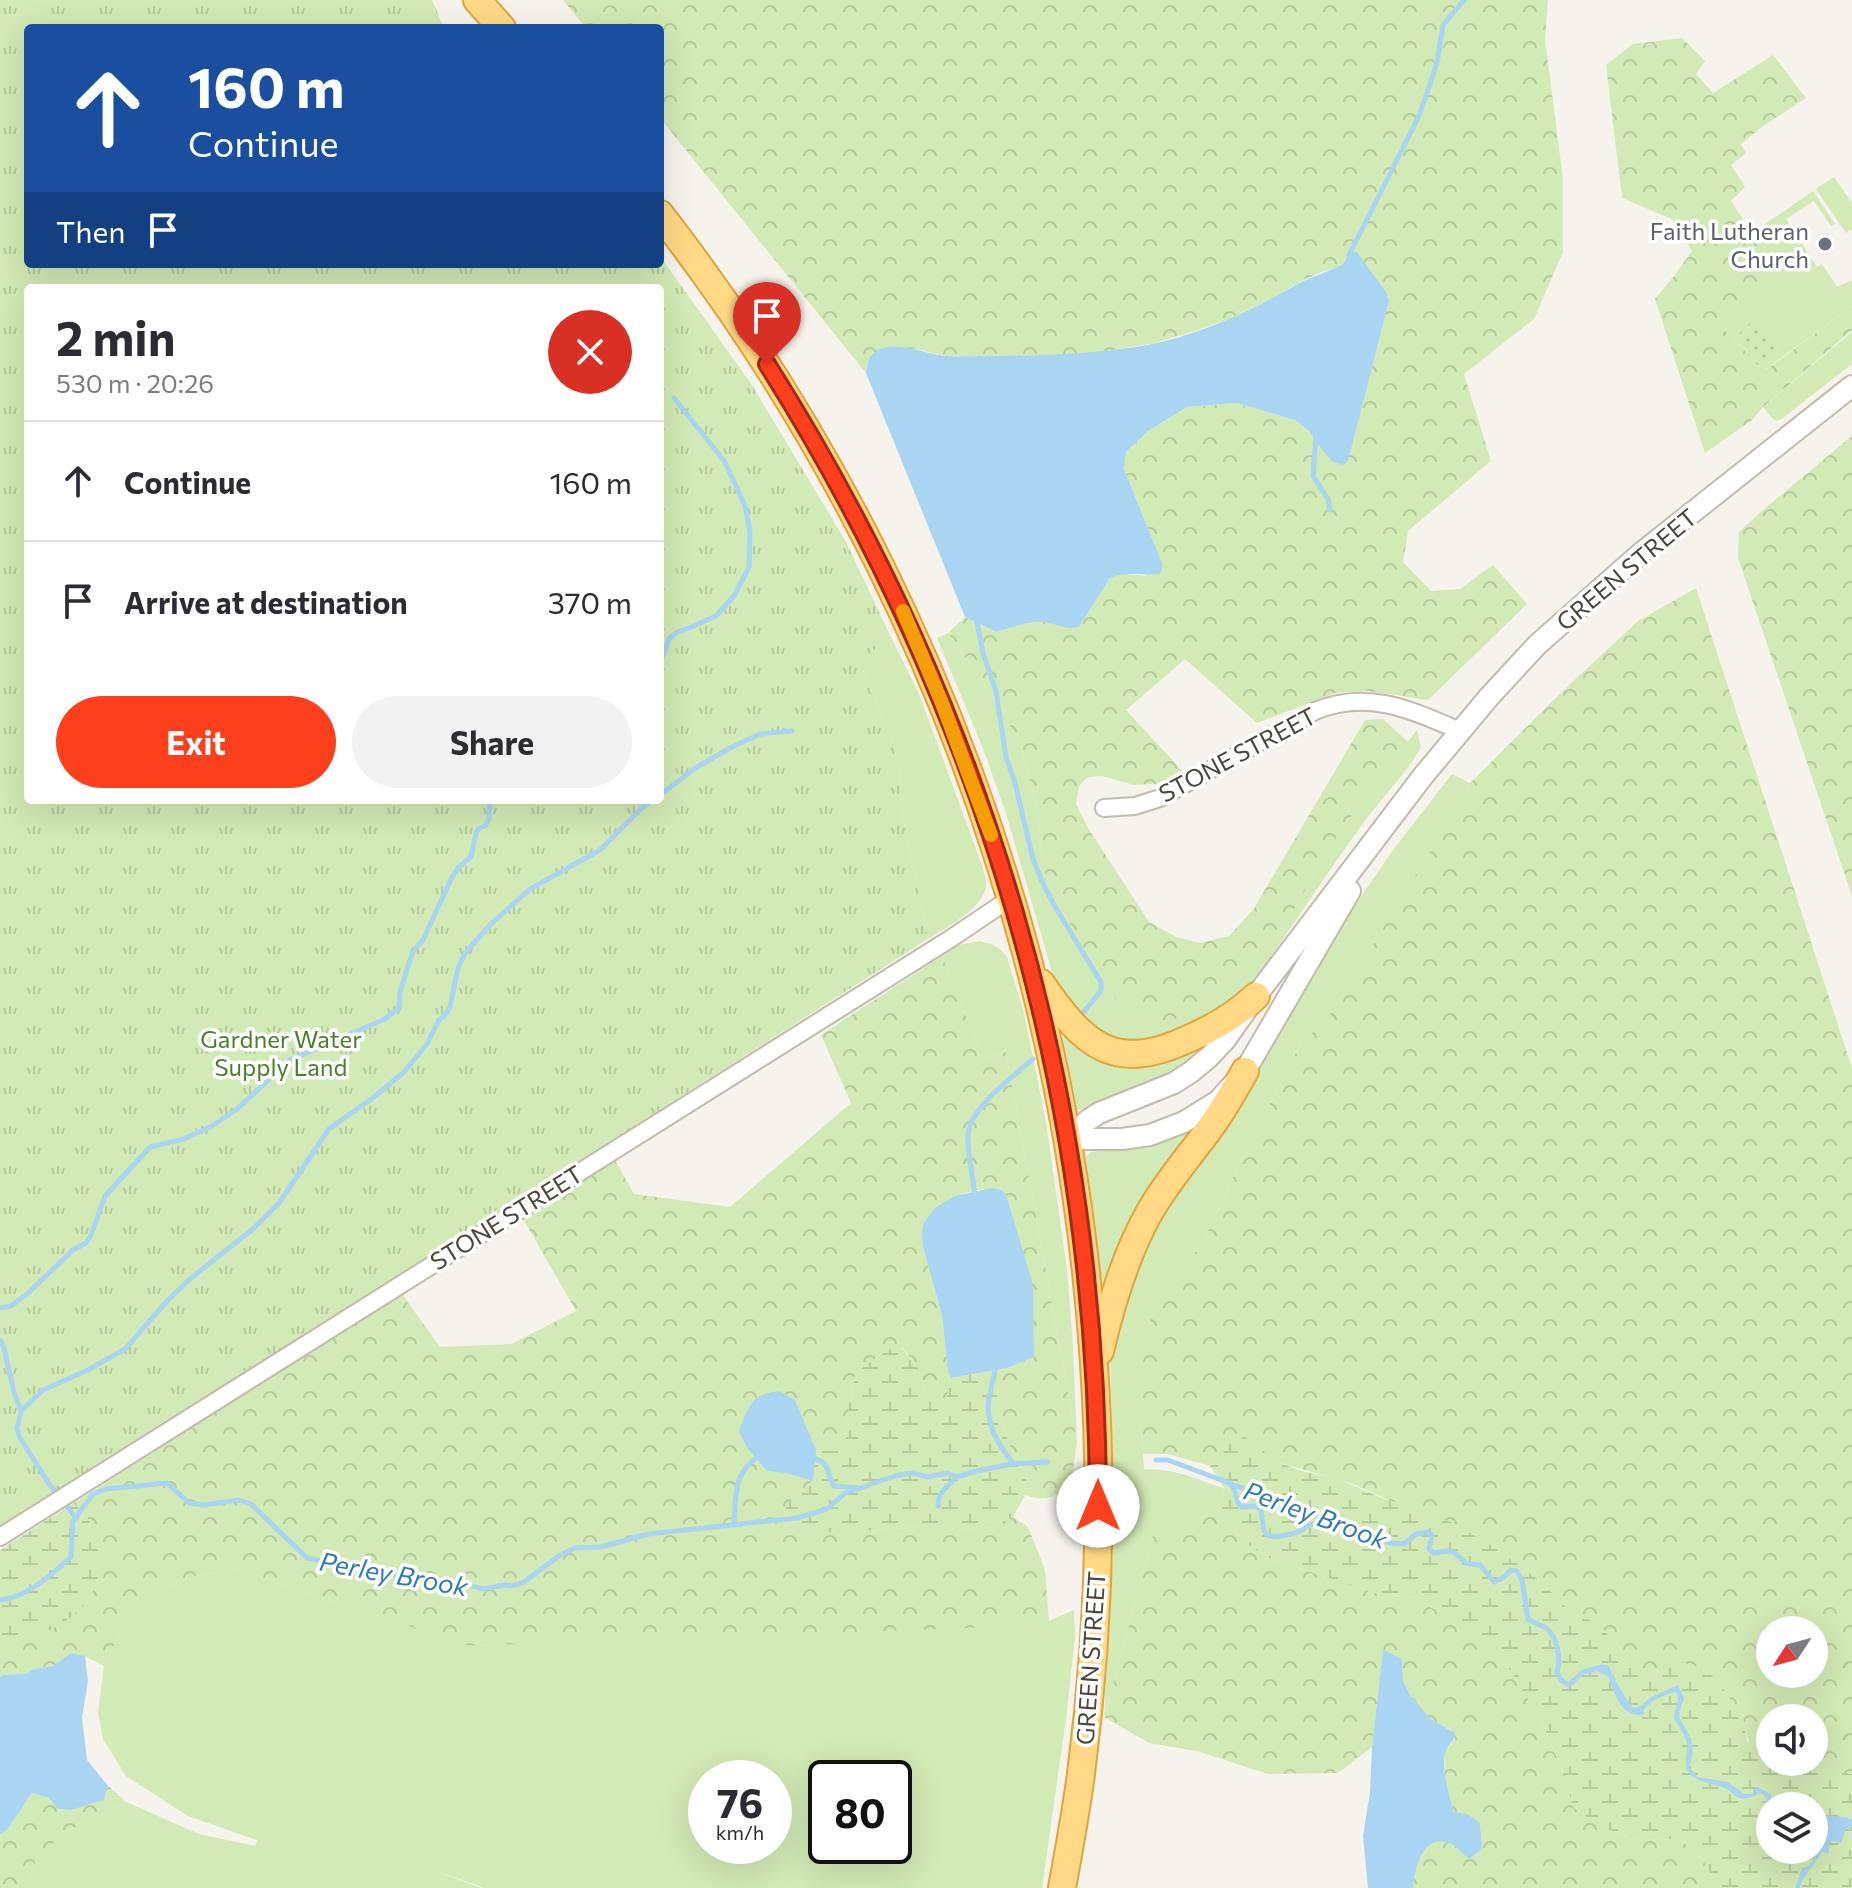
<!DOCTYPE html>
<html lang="en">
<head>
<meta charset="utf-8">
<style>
	:root { --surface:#fff; --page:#f2f2f3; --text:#2b2b33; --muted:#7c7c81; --line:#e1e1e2; --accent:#fc3f1d }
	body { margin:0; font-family:Commissioner,sans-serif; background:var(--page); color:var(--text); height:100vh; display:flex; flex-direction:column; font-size:30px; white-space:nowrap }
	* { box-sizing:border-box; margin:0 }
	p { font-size:26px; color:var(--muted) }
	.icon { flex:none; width:44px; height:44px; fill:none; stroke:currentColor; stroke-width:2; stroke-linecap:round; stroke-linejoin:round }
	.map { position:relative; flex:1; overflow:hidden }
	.drawer { position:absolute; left:24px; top:284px; width:640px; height:520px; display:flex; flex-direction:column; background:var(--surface); border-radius:8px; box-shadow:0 8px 32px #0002 }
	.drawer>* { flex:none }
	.banner { position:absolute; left:24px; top:24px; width:640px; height:244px; border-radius:8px; box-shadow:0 8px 32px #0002; background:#1a4fa0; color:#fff; overflow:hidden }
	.needle { width:52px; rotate:234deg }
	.tools { position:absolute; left:1756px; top:1616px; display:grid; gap:16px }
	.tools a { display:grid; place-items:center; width:72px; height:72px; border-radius:50%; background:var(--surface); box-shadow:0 8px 32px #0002; font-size:40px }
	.speed { position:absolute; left:688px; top:1760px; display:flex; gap:16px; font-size:40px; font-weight:700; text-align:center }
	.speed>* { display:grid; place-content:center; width:104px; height:104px; border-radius:50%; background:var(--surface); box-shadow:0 8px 32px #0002; line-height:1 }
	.speed small { font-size:20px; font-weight:400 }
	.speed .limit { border:4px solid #111; border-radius:12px; background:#fff; color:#111 }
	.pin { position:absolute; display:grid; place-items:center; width:68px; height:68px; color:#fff; margin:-82px -34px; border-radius:50% 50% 50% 0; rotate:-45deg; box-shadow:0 0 8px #0007 }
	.pin .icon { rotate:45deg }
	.me { position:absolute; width:88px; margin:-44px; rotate:0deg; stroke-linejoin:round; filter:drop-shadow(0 0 6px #0008) }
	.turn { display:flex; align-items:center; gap:28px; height:168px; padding:0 32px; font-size:36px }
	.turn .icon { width:104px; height:104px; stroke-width:2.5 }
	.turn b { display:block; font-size:56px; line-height:68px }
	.then { display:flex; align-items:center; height:76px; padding:0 32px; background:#0003; gap:16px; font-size:30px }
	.round { display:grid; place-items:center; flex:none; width:84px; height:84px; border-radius:42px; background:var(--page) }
	.headline { display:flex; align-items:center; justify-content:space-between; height:136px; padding:0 32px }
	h1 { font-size:48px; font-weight:700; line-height:60px }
	.button { display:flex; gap:16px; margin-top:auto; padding:16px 32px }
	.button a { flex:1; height:92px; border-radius:48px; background:var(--accent); color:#fff; font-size:32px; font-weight:700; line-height:92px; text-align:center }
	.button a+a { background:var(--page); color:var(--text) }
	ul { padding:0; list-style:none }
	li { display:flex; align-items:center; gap:24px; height:120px; padding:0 32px; border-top:2px solid var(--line) }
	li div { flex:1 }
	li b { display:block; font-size:30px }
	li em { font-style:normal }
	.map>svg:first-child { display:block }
</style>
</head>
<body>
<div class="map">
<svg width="1852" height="1888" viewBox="0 0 1852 1888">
	<defs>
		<pattern id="forest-crowns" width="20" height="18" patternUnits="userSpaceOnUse" patternTransform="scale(2)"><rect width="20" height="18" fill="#d2eab5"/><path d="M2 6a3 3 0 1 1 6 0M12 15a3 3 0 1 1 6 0" fill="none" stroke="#b6ca9c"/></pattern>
		<pattern id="wetland-marsh" width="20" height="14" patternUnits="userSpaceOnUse" patternTransform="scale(2)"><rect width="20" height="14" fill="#d2eab5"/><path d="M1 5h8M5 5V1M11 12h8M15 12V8" fill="none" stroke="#b6ca9c"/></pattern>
		<pattern id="park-tufts" width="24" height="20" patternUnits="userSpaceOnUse" patternTransform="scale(2)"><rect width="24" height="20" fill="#d2eab5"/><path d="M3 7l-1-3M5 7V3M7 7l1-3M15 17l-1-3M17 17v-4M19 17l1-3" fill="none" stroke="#b6ca9c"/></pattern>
		<pattern id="garden-dots" width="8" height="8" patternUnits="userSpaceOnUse" patternTransform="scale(2)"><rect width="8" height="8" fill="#d2eab5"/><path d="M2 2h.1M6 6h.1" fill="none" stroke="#b6ca9c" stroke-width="1.8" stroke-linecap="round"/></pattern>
	</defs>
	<rect width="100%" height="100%" fill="#f6f3ec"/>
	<!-- grass -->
	<g fill="#d2eab5" fill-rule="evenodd">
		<polygon points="1834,177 1852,203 1852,229 1846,233 1816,189"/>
		<polygon points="1813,191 1835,224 1831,226 1814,201 1786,219 1817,267 1822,264 1837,287 1852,280 1852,306 1762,372 1759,367 1779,350 1754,322 1734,338 1713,321 1776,275 1758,229"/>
		<polygon points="1852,332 1852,364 1783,418 1777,421 1774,420 1763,407"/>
		<path d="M948,633L999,706L1020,744L1038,813L1043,867L1058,905L1118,1003L1277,938L1340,831L1417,730L1421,747C1407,773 1379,801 1361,826C1327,873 1295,922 1262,970L1252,982L1228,1006L1202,1022L1145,1042L1117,1040L1094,1033L1060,999L1005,810L982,746L937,638Z"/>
		<path d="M890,635L919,694L983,868C985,874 987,882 986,887C980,912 947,926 928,939L903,818L898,755L860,663Z"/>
		<path d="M1452,774L1470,783L1465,802L1432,848L1325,1024L1302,1041L1241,1161L1202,1244L1154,1303L1141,1432L1144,1469C1172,1468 1199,1479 1225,1489L1218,1508L1196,1520L1153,1535L1104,1717L1113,1554L1114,1482L1110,1357L1134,1262L1341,926L1393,850Z"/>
		<polygon points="979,941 991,944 1000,949 1007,957 1024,1013 1046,1122 1067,1269 1073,1346 1077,1442 1006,1052 983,1059 942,956 958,945"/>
		<polygon points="1069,1034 1080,1044 1209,1039 1213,1044 1175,1074 1105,1098 1085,1110 1077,1109 1063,1038"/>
		<polygon points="1191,1127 1199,1128 1107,1282 1102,1282 1086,1157 1091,1152 1137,1146"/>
		<path d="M237,1569L469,1646L1049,1621L1074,1610L1075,1636L1067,1712L1042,1888H485L430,1869L481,1888H28L37,1856L73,1828L126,1802L199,1834L255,1846L257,1840L188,1816L126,1776L103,1739L98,1713L104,1666L127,1620L156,1592L194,1576ZM706,1778H774V1846H706ZM826,1778H894V1846H826Z"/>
	</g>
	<!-- forest -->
	<g fill="url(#forest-crowns)" fill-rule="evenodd">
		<path d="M563,0H1548L1545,39L1563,179V252L1534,319L1464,374L1491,461L1408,531L1403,562L1431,591L1460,589L1493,565L1527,604L1428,700L1368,691L1335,693L1257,723L1185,659L1126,710L1187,776L1169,783L1134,785L1102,776L1088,777L1079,786L1076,804L1088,828L1149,922L1176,937L1200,943L1229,936L1253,910L1365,720L1383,719L1408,742L1340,831L1277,938L1240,980L1195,1016L1154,1022L1118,1003L1058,905L1043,867L1038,813L1020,744L999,706L948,633L965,617L997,632C1011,627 1027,622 1041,622C1055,621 1065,630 1079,627L1110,578C1121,572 1132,574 1145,576L1162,563L1124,469L1126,452L1148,431L1187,407L1237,403L1295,420L1309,431L1320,447L1348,460L1389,301L1387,293L1355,251L1349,253L1343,264L1337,268L1324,271L1303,280L1273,298L1229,319L1189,333L1150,344L1100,352L1046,356H944L917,349L867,362L866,373L660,118V28H586Z"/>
		<polygon points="1682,38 1705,61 1696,74 1713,93 1773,55 1806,98 1763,126 1741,144 1746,153 1731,165 1745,187 1731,201 1752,233 1758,229 1776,275 1714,322 1734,338 1763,372 1852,306 1852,330 1763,407 1752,420 1705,453 1655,299 1674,276 1692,251 1672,219 1622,198 1606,65 1633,44"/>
		<polygon points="1852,436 1852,896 1738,558 1739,532 1764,509"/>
		<path d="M1696,588L1852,1068V1774L1777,1762H1814V1718H1770V1761C1749,1757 1745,1731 1742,1714L1671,1660L1657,1673L1642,1681L1630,1667L1619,1647L1596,1622L1580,1617L1562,1604L1543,1583L1491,1545L1353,1484L1277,1462L1240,1434L1230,1437L1222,1456L1210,1466L1168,1454H1143L1141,1432L1143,1360L1154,1303L1202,1244L1241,1161L1302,1041L1325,1023L1432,848L1465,802L1470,783L1566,688L1638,621ZM1770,1630H1814V1674H1770Z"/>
		<path d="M942,956L983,1059L1006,1052L1077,1442L1071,1484C1055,1498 1045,1502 1025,1495L1028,1463L1012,1452L997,1409L998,1384L1007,1368L1034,1357L1032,1285L1006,1194C988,1181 953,1197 936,1207L923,1247L942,1315L948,1372L951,1378L946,1402L937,1405L925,1390L918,1368L903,1348H891L856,1372L847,1416L845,1443L838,1451L816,1450L795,1400L779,1391L763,1393L748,1408L767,1471L787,1473L813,1481L791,1498L844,1533L930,1526L964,1530L992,1527L1013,1517L1028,1527L1045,1570L1049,1621L967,1628L469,1646L237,1569L194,1576L156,1592L127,1620L104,1666L85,1656L71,1653L54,1666L34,1669L26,1674L4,1675L0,1677V1550L402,1294L440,1347L511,1344L576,1311L522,1217L615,1160L634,1194L730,1207L851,1103L821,1035Z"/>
		<path d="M1218,1508L1246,1544L1273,1560L1376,1593L1415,1598L1474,1631L1511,1671L1542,1722L1563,1772L1573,1807L1601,1827L1641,1840L1680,1839L1703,1860L1719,1888H1413C1415,1870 1422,1833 1449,1842C1459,1846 1461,1855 1470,1859L1482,1848L1480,1823L1467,1815L1454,1812L1445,1780V1751L1455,1739L1451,1730L1430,1719L1410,1695L1403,1681L1402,1659L1383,1651L1372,1747L1338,1773L1268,1774L1197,1751L1149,1743L1104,1717L1153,1535L1196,1520Z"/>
		<polygon points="108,1786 126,1802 73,1828 37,1856 28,1888 0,1888 0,1835 8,1829 32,1793 49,1798 104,1800"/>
	</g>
	<!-- wetland -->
	<g fill="url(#wetland-marsh)" fill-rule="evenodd">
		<polygon points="891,1348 902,1348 918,1368 925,1390 937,1405 946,1401 951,1378 1007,1368 998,1384 997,1409 1012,1452 1028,1463 1025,1495 1013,1517 992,1527 964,1530 930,1526 844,1533 808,1531 784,1512 791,1498 813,1481 787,1473 767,1471 746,1446 739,1431 748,1408 763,1393 779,1391 795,1400 816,1450 838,1451 845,1443 847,1416 856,1372"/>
		<path d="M1240,1433L1277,1462L1305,1472L1335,1478L1385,1499L1453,1523L1491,1545L1543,1583L1562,1604L1580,1617L1596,1622L1619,1647L1630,1667L1642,1681L1657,1673L1671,1659L1697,1667L1714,1677L1742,1714L1747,1741L1763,1759L1852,1774V1888H1719L1703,1860L1680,1839L1641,1840L1601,1827L1573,1807L1563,1772L1542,1722L1511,1671L1474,1632L1415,1598L1376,1593L1273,1560L1246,1544L1218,1508L1225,1489L1210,1466L1222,1456L1230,1437ZM1770,1806H1814V1850H1770Z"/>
		<path d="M73,1504L85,1510C91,1526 98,1542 99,1559C103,1615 43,1635 0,1648V1550Z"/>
	</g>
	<!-- park -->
	<path fill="url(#park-tufts)" fill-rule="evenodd" d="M0,0H432L444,28H28V264H660V256L752,385L845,540L890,635L860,663L898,755L903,818L928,939L220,1390L0,1532ZM28,288H660V800H28Z"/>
	<!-- garden -->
	<polygon fill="url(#garden-dots)" points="1753,321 1779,350 1759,367 1734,338"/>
	<!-- water -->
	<g fill="#a9d4f2">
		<path d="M1356,251L1387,293L1389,301L1348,461L1343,465L1332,461L1320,447L1309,431L1295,420L1237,403L1187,407L1148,431L1126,452L1124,469L1162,563V570L1160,574C1143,576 1125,571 1110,578L1079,627C1065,631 1055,622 1041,622C1027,622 1011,627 997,632L965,617L866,373C867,365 868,357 875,352C895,338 926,355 947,356C957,357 967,356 977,356C1034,356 1091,355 1147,345C1198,335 1249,312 1294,286C1302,280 1341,267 1343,264C1346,260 1347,256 1349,253Z"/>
		<polygon points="992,1188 1001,1190 1006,1194 1033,1285 1034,1357 1007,1368 951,1378 948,1372 942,1315 923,1247 922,1234 923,1224 936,1207 955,1196"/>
		<path d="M779,1391L795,1400L816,1450L813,1481L787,1473L767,1471L746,1446L739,1431C748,1407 752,1394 779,1391Z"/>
		<path d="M1383,1650L1402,1659L1403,1681L1410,1695L1431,1719L1455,1733C1454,1744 1449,1742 1446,1751C1440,1766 1450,1797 1454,1812L1467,1814L1480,1823L1482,1848L1470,1859C1461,1855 1459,1846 1449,1843C1422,1833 1415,1870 1413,1888H1368L1363,1836L1370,1792L1372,1747Z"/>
		<polygon points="71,1653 85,1656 88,1681 82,1717 87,1760 108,1786 104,1800 70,1810 57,1808 49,1798 32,1793 8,1829 0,1835 0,1677 4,1675 26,1674 34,1669 53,1666"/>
		<path d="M1602,1667C1608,1669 1614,1673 1616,1680C1616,1682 1615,1684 1615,1687C1617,1694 1625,1704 1631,1708L1641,1706L1651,1697L1678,1685L1684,1699C1675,1721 1681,1717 1689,1735C1694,1746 1693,1756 1689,1767L1698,1777L1728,1782L1744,1794H1753V1789L1757,1787L1767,1792L1781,1806L1770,1807L1764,1795L1760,1793C1754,1796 1744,1801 1737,1797C1733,1795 1731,1791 1727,1789C1716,1783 1702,1784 1692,1776C1680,1766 1690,1752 1686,1740C1683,1732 1678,1725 1674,1718L1678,1698L1676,1692C1665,1693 1649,1702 1643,1711L1644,1715C1619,1717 1616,1694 1608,1676L1594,1670Z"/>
		<path d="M1814,1813C1827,1818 1838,1814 1850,1819L1852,1820V1830L1849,1827L1846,1829L1841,1843L1833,1841L1829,1842V1854L1822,1851C1816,1865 1803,1873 1800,1888H1795L1802,1868C1815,1866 1816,1852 1821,1842L1814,1836L1816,1823Z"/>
	</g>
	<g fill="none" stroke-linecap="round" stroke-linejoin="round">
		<!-- stream -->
		<g stroke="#a9d4f2" stroke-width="5">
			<polyline points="1349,255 1419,116 1437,63 1443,25 1464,0"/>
			<polyline points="1316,436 1313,476 1328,499 1330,510"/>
			<polyline points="976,618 983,653 996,691 1006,757 1015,783 1033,859 1044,886 1057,910 1101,982 1101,991 1082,1014"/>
			<polyline points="660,663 669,639 677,632 689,628 716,616 734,596 749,567 750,532 745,506 725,462 674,398"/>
			<polyline points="660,795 694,769 728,749 760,734 792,731"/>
			<path d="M975,1199C974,1177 967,1157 968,1135C970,1107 1013,1077 1033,1059"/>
			<polyline points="0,1308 11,1306 27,1294 73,1250 86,1243 91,1235 105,1196 150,1147 184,1139 212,1126 237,1109 290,1060 385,1019 399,1008 400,992 413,951 423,940 452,877 459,867 471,857 476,833 479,828 485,826 489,819 490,800"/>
			<polyline points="0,1340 4,1348 14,1392 21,1411"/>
			<path d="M996,1366C994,1377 991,1387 989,1398C985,1424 998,1445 1014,1464"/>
			<path d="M812,1458C834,1464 824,1471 834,1486L856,1488"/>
			<path d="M1156,1460H1168L1389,1543L1404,1544L1416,1534L1428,1532L1432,1535C1432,1540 1429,1544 1429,1549L1434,1553L1449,1551L1455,1553L1466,1563L1480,1565L1494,1582L1504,1577L1511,1570L1517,1571L1522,1580L1528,1619C1534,1624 1540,1624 1546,1628C1558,1637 1561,1660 1557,1673L1561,1680L1569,1685L1583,1672L1602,1667L1607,1668L1609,1673"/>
			<path d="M1231,1485C1238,1492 1234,1500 1241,1507L1253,1506L1260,1508C1263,1516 1262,1529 1266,1534C1272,1540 1291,1534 1298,1532C1302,1531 1305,1527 1309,1525C1316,1523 1321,1524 1328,1520"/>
			<path d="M938,1506C938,1492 947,1487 957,1477"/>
			<polyline points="76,1518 47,1481 19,1436 17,1428 21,1411 43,1390 88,1370 125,1349 169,1299 191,1278 253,1229 279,1203 329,1129 374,1097 403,1073 427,1044 439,1020 445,1015 450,1007 458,968 465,953 491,924 530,889 600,850 642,808 653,800"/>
			<path d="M734,1525C736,1495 732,1474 760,1455"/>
			<path d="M0,1600C27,1598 52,1574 71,1557L73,1521L93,1494L106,1489L167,1483L189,1503L204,1505L239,1500L251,1504L307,1558L407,1577L461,1582L482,1589L505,1585L512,1586L524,1582L559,1556L575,1548L601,1547L648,1534L797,1518L827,1509L845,1493L898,1475L913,1473L928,1477L947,1473L957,1477L976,1471L1012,1464L1048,1462"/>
			<polyline points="1613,1682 1629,1707"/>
		</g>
		<!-- minor casing -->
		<g stroke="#c2bbae" stroke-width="20">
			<g id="minor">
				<path d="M1104,808L1135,806L1160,798L1315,711C1368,689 1411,710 1460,731"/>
				<polyline points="0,1537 950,939 1011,898"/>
			</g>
		</g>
		<!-- tertiary casing -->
		<g stroke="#c2bbae" stroke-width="24">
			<g id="tertiary">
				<polyline points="1068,1139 1087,1121 1099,1113 1174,1083 1191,1072 1209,1057 1225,1040 1256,996 1423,776 1489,697 1537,645 1640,554 1852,386"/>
				<polyline points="1068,1139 1122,1139 1150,1135 1184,1122 1218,1101 1245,1071 1350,891"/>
			</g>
		</g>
		<!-- trunk casing -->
		<g stroke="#e0a43c" stroke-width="30">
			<g id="trunk">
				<polyline points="477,0 502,28"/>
				<path d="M660,214C1002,654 1153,1221 1081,1774C1076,1812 1069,1850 1062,1888"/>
				<path d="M1041,983C1083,1044 1113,1074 1188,1039C1214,1028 1235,1016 1256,996"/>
				<path d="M1100,1351C1111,1304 1125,1256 1149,1213C1168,1179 1195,1150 1217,1118C1227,1103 1236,1087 1245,1071"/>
			</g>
		</g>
		<!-- minor -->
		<use href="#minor" stroke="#fff" stroke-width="16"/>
		<!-- tertiary -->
		<use href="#tertiary" stroke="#fff" stroke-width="20"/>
		<!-- trunk -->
		<use href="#trunk" stroke="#ffd985" stroke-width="26"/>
	</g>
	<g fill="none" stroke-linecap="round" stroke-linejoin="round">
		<!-- route casing -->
		<g stroke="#a42913" stroke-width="20">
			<path id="route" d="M767,364C986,711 1098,1096 1098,1506"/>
		</g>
		<!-- route -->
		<use href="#route" stroke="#fc3f1d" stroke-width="14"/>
		<!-- slow -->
		<polyline stroke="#f59e0b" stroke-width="14" points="903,611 942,703 991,835"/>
	</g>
	<!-- markers -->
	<circle fill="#6b7280" stroke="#fff" stroke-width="3" cx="1825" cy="244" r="8"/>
	<g text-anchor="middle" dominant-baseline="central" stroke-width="7" stroke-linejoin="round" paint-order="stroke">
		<!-- worship labels -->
		<g font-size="24" fill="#5b616d" stroke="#fff" text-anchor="end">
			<text x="1809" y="230">Faith Lutheran<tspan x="1809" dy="28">Church</tspan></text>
		</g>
		<!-- street labels -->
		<g font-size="24" fill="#4b4439" stroke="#fff">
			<text transform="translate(1626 569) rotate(-40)">GREEN STREET</text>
			<text transform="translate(1237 754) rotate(-28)">STONE STREET</text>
			<text transform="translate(506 1217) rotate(-32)">STONE STREET</text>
			<text transform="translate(1090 1658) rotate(-86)">GREEN STREET</text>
		</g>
		<!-- park labels -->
		<g font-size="24" fill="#4a7f2a" stroke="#fff">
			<text x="281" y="1038">Gardner Water<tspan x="281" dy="28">Supply Land</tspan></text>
		</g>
		<!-- water labels -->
		<g font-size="26" font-style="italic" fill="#2e7ab2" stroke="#fff">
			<text transform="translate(1316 1514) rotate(20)">Perley Brook</text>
			<text transform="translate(394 1573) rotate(10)">Perley Brook</text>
		</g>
	</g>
</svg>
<div class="tools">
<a><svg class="needle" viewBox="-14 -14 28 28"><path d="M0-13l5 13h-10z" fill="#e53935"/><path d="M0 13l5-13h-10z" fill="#7c7c81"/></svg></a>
<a><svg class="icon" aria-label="sound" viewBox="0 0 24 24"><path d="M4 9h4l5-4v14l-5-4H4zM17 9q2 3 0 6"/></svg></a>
<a><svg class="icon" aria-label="layers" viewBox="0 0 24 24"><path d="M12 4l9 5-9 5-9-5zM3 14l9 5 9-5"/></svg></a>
</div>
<div class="speed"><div>76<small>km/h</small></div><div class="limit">80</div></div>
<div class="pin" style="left:767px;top:364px;background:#d93025"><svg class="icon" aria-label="arrive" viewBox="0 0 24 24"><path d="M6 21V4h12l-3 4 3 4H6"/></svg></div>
<svg class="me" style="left:1098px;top:1506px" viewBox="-20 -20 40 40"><circle r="19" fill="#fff"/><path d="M0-13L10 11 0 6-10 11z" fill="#fc3f1d"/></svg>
<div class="banner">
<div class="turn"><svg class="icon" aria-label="ahead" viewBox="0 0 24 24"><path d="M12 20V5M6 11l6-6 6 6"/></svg><div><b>160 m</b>Continue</div></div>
<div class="then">Then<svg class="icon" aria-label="arrive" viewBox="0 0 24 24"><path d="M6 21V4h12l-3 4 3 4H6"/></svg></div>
</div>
<section class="drawer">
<div class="headline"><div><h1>2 min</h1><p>530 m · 20:26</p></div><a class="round" style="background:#d93025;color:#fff"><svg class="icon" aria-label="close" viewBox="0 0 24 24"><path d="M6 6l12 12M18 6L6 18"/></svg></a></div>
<ul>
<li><svg class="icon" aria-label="ahead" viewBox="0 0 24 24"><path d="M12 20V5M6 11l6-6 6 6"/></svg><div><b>Continue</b></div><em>160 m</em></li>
<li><svg class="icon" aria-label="arrive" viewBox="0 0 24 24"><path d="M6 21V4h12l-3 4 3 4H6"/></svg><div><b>Arrive at destination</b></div><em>370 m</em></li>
</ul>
<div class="button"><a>Exit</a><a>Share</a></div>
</section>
</div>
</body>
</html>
